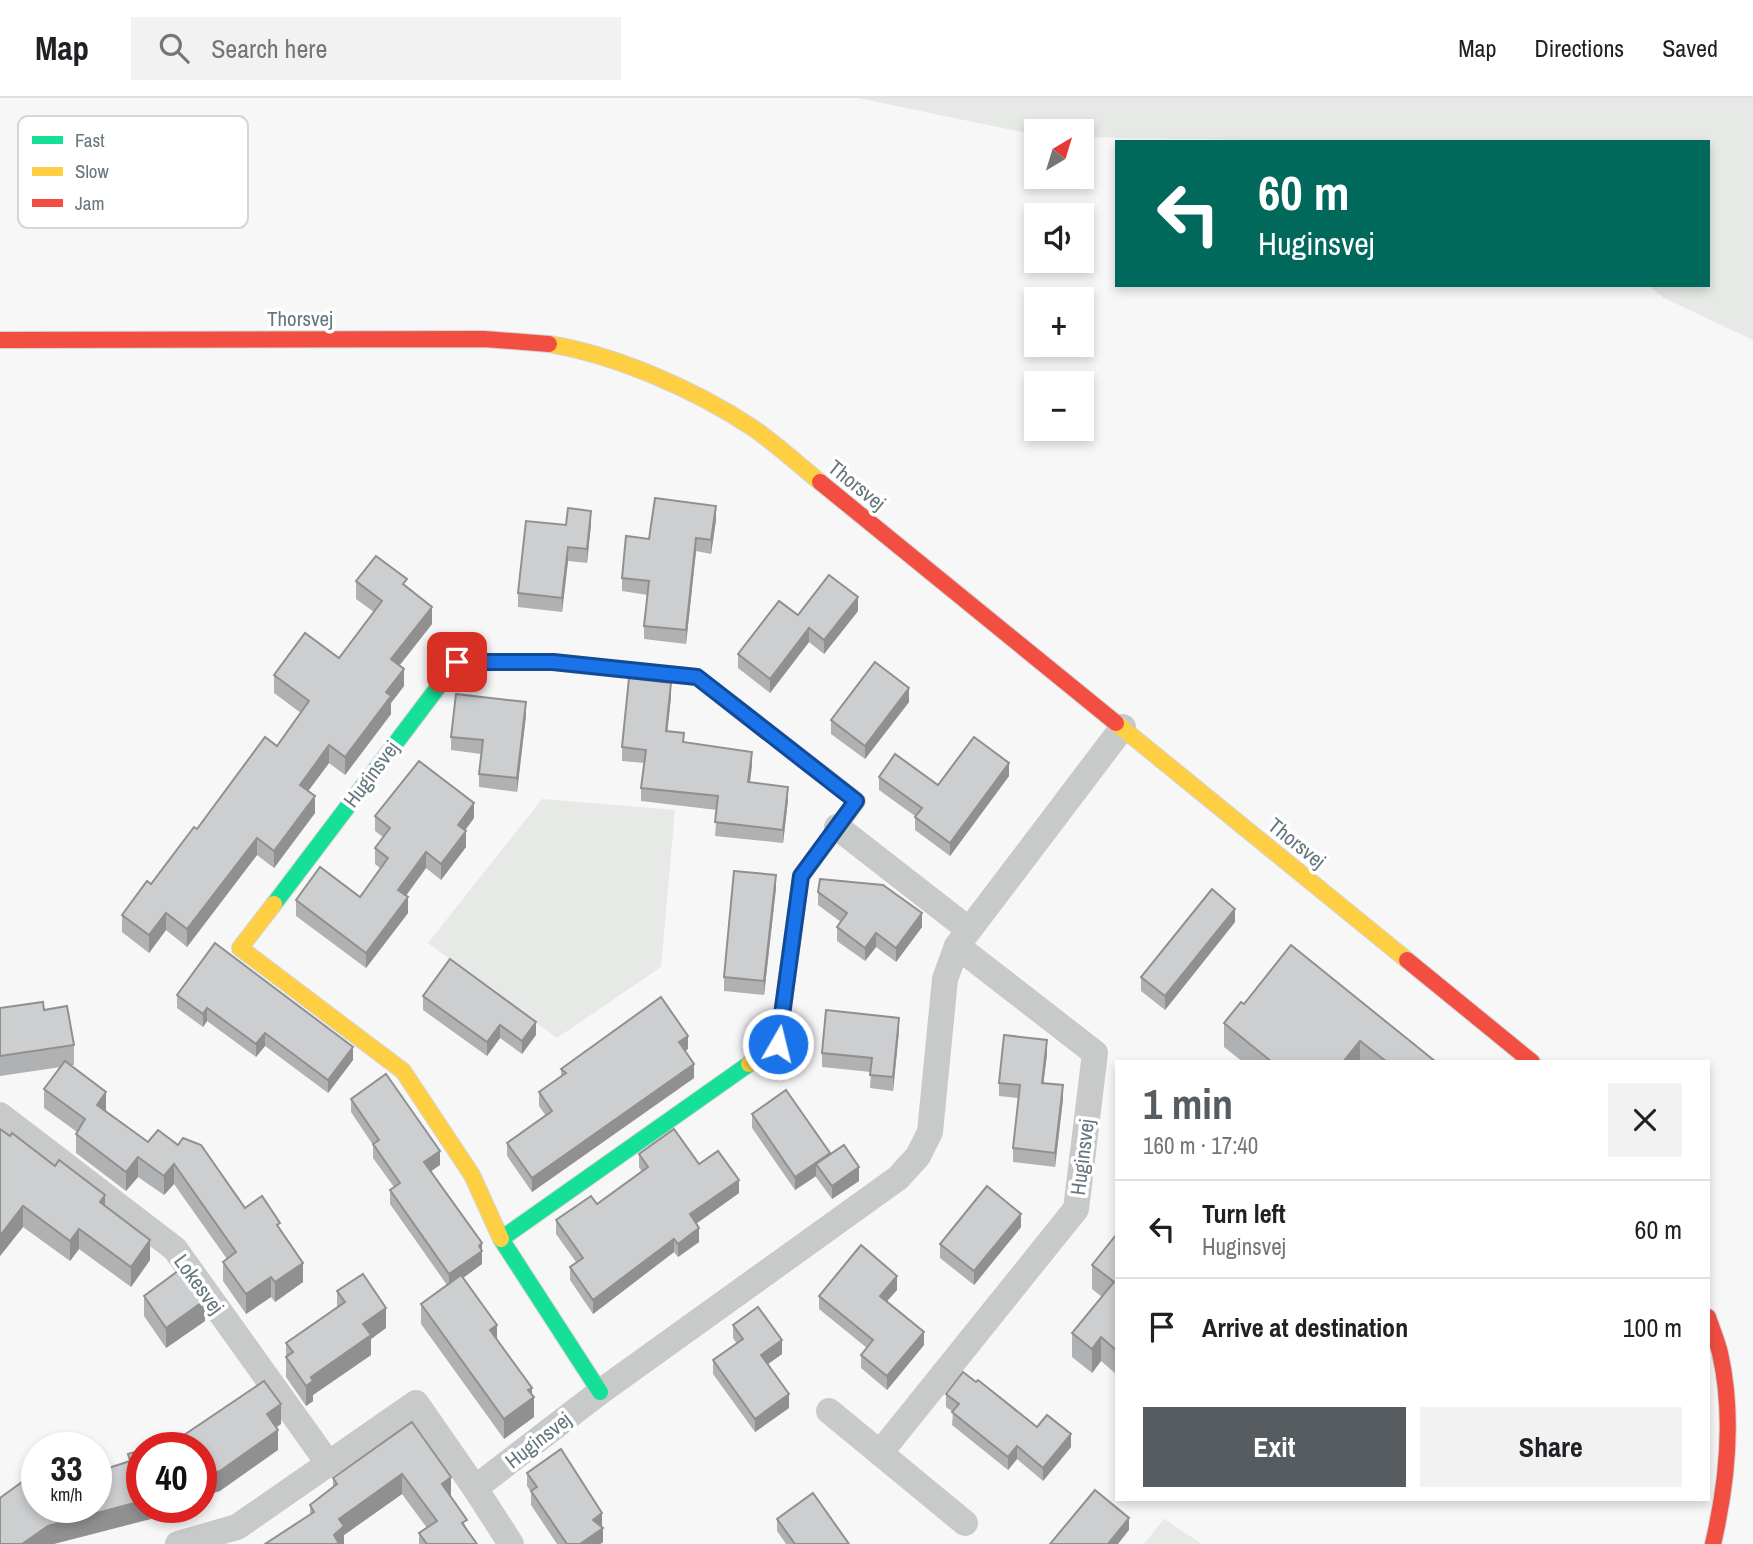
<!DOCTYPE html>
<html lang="en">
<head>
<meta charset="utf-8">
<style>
	:root { --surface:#fff; --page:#f2f2f2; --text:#202124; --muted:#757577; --line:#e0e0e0; --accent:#565c60 }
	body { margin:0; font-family:"Archivo Narrow",sans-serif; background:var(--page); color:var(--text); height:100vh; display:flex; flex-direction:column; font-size:26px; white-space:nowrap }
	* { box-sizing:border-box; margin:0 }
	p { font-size:23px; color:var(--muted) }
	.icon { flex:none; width:38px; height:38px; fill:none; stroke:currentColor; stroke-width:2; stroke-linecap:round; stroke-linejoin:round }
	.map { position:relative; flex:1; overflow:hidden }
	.drawer { position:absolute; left:1115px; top:962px; width:595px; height:441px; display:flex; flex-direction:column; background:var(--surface); border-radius:0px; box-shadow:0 4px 10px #0003 }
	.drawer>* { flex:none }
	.guide { position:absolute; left:1115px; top:42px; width:595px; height:147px; border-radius:0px; box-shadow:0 4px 10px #0003; background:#00695c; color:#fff; overflow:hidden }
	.needle { width:46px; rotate:38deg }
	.buttons { position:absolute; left:1024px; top:21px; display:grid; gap:14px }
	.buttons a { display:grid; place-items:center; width:70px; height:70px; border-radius:0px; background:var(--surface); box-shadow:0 4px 10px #0003; font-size:35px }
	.speed { position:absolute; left:21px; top:1334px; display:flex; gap:14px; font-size:35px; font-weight:700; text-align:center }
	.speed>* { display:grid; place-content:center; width:91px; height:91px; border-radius:50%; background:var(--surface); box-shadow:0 4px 10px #0003; line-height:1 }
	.speed small { font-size:18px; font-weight:400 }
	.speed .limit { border:10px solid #d22; background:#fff; color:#111 }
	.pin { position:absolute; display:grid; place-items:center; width:60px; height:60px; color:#fff; margin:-30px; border-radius:14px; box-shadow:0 4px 10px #0006 }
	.me { position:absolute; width:77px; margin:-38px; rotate:8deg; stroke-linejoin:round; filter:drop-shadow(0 0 5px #0008) }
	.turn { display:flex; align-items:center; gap:24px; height:147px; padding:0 28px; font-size:32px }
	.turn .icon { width:91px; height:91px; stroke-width:2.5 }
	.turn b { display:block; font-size:49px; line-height:60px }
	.round { display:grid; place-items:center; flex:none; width:74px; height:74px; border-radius:0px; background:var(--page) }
	.head { display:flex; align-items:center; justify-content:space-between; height:119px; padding:0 28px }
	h1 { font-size:42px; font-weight:700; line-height:52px; color:var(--accent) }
	.cta { display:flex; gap:14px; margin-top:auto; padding:14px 28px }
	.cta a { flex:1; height:80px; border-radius:0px; background:var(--accent); color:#fff; font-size:28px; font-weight:700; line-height:80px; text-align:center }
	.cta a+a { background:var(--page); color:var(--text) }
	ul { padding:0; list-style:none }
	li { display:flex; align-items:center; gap:21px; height:98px; padding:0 28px; border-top:2px solid var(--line) }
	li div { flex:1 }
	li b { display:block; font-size:26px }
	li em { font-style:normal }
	header { display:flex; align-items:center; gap:42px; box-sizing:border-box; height:98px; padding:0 35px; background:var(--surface); border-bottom:2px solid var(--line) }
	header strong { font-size:33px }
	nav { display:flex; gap:38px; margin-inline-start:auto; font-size:24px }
	.search { width:490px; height:63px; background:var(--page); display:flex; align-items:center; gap:18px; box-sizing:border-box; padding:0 24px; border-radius:0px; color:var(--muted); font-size:26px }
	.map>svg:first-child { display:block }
</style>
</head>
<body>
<header>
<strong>Map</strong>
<div class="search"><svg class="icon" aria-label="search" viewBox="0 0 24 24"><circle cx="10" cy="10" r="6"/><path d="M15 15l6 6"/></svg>Search here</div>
<nav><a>Map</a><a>Directions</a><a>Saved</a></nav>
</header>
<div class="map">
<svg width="1753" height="1446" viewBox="0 0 1753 1446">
	<rect width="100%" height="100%" fill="#f7f7f7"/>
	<!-- green -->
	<g fill="#e6e9e5">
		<polygon points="858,0 1753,0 1753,242 1664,200 1648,187 1708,187 1708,44 1383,44 1082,39 1082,33 1036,33 1036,37"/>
		<polygon points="542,701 675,712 661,869 557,940 428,845"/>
		<polygon points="1164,1421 1202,1446 1144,1446"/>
	</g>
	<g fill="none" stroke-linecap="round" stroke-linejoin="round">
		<!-- fast casing -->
		<g stroke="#d3d4d5" stroke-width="18">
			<g id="fast">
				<polyline points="274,806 457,564 553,564 617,571"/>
				<polyline points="600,1294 501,1141 749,966"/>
			</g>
		</g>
		<!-- slow casing -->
		<g stroke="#d3d4d5" stroke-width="18">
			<g id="slow">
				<path d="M549,246C616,257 696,292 753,330C776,346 798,366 820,384"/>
				<polyline points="617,571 697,579 857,703 801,778 778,946 749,966"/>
				<polyline points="1116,625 1407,862"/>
				<polyline points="274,806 240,850 403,973 472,1077 501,1141"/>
			</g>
		</g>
		<!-- jam casing -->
		<g stroke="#d3d4d5" stroke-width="18">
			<g id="jam">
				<polyline points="0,242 484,241 549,246"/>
				<polyline points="820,384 1116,625"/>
				<polyline points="1407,862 1532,964"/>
				<path d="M1708,1219C1712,1231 1717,1243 1720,1255C1734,1317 1727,1386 1713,1446"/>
			</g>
		</g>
		<!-- street -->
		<g stroke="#c8caca" stroke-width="26">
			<polyline points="837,729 968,831"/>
			<polyline points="0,1017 175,1151 328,1365"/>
			<polyline points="829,1313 965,1425"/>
			<polyline points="880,1355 1076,1111 1095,955 957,848"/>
			<polyline points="475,1390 600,1294 898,1080 918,1058 930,1034 945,881 957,848 1123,629"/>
			<polyline points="178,1446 237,1429 416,1305 475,1390 511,1446"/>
		</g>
		<!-- fast -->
		<use href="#fast" stroke="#16e098" stroke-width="16"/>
		<!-- slow -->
		<use href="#slow" stroke="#ffcf43" stroke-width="16"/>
		<!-- jam -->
		<use href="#jam" stroke="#f24e42" stroke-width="16"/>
	</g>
	<!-- wall -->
	<g fill="#b0b1b2">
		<polygon points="716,422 711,456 696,453 686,546 644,541 644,528 648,497 622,493 622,480 649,441"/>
		<polygon points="591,426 587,465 568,463 562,514 518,509 518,495 566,427"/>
		<polygon points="356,483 407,489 432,526 400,567 404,588 391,605 391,616 345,677 329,665 308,693 315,715 274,770 257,757 187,849 166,832 149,855 122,834 122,817 151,786 197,731 277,648 301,615 274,595 274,577 339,560 374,514 356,501"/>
		<polygon points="858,513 824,556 809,544 770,595 738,570 738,556 798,517"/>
		<polygon points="671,599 667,633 684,644 752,667 750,684 788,702 783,745 715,738 717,712 641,703 641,690 644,665 622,663 622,649"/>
		<polygon points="909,604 865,661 831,636 831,622"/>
		<polygon points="526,617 517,694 479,689 479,676 481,656 451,652 451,639"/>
		<polygon points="1009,678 950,758 915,732 915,718 879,692 879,679 938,687"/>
		<polygon points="375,718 474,720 465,732 466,749 441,782 426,770 406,798 408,815 366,870 296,818 296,802 360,799 380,770 375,766 375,750 383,739 375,733"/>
		<polygon points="776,790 764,897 724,893 724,879"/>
		<polygon points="818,794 922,829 896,864 876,849 865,863 837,843 837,829 841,824 818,807"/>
		<polygon points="1235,824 1165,912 1141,893 1141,879"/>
		<polygon points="177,897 353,962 328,995 265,948 256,959 207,923 203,929 177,910"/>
		<polygon points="423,898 536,937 522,956 500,940 487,958 423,912"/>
		<polygon points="1244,906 1436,964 1243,964 1224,949 1224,925"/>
		<polygon points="0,910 44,912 74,947 74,967 70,967 106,1013 148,1044 245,1110 280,1131 303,1184 275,1204 271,1199 246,1216 223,1183 223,1164 227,1161 174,1086 164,1097 138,1079 126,1093 76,1055 76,1036 77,1034 44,1010 44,991 61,969 0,978"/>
		<polygon points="899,933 893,993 870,990 871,974 822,969 822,955"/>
		<polygon points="688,951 685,953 694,980 532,1094 507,1058 507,1045 546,1018 539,1008 539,994 561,979 561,971"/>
		<polygon points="1047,956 1043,985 1063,1001 1055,1069 1013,1064 1013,1050 1018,1000 999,998 999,985"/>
		<polygon points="351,1001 440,1067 431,1073 482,1145 482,1166 463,1180 497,1241 532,1296 534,1319 504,1341 421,1226 421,1206 447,1187 390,1106 390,1092 394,1089 373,1060 373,1047 351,1014"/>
		<polygon points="752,1016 830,1057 859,1083 832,1101 816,1079 816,1078 795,1092 752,1030"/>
		<polygon points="0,1031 105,1108 150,1162 131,1189 79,1151 70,1163 23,1129 0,1158"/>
		<polygon points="639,1056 699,1066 739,1095 696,1126 699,1144 678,1159 674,1154 593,1216 570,1182 570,1169 576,1164 556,1136 556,1122 597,1106 642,1074 639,1069"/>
		<polygon points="1021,1129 974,1187 940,1160 940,1146"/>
		<polygon points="1116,1137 1116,1276 1101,1263 1092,1275 1072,1259 1072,1235 1102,1199 1092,1191 1092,1167"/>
		<polygon points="897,1192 887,1203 924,1247 887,1292 861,1270 861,1257 867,1250 819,1211 819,1198"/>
		<polygon points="337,1193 386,1230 371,1241 371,1257 313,1297 313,1303 306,1308 286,1279 286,1245 337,1210"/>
		<polygon points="144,1198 205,1223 166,1250 144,1218"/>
		<polygon points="733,1227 782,1256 768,1266 789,1310 755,1334 713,1276 713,1262 737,1246 733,1240"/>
		<polygon points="946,1296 1037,1329 1071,1349 1043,1383 1017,1361 1008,1372 952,1327 953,1314 946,1309"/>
		<polygon points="412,1324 467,1431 477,1446 419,1446 419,1435 427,1430 402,1396 344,1437 344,1446 310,1416 310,1407 333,1389 333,1380"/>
		<polygon points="527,1375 602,1429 601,1429 603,1444 600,1446 557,1446 531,1407 531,1394 527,1388"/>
		<polygon points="777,1421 849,1446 786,1446 777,1433"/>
	</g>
	<!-- shaded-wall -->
	<g fill="#909091">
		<polygon points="716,408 716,422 711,456 711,442"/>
		<polygon points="591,413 591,426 587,465 587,451"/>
		<polygon points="696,440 696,453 686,546 686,532"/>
		<polygon points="568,449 568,463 562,514 562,500"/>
		<polygon points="858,499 858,513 824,556 824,542"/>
		<polygon points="432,509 432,526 391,578 391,561"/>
		<polygon points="809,530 809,544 770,595 770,581"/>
		<polygon points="404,571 404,588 391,605 391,616 345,677 345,659 386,594"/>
		<polygon points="671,585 671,599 666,647 666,633"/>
		<polygon points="909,590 909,604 865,661 865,648"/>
		<polygon points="526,604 526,617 517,694 517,680"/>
		<polygon points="329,647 329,665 300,704 300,687"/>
		<polygon points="752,654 752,667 748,698 748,684"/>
		<polygon points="1009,665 1009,678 950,758 950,745"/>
		<polygon points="788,689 788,702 783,745 783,732"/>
		<polygon points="315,698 315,715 274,770 274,753"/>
		<polygon points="474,705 474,720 458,742 458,727"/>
		<polygon points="466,733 466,749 441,782 441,766"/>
		<polygon points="257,740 257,757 187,849 187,831"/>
		<polygon points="426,754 426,770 398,808 398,792"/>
		<polygon points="776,777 776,790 764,897 764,883"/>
		<polygon points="408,799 408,815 366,870 366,855"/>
		<polygon points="1235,811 1235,824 1165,912 1165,898"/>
		<polygon points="166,815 166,832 149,855 149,837"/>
		<polygon points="922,815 922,829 896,864 896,850"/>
		<polygon points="876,835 876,849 865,863 865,850"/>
		<polygon points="207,910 207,923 203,929 203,916"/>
		<polygon points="899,920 899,933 893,993 893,979"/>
		<polygon points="536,924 536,937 522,956 522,943"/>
		<polygon points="500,927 500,940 487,958 487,944"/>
		<polygon points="265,935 265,948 256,959 256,946"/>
		<polygon points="688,938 688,951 679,958 679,944"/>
		<polygon points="1047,942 1047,956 1042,998 1042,985"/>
		<polygon points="1360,943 1360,964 1343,964"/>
		<polygon points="353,949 353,962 328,995 328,982"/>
		<polygon points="694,966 694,980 532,1094 532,1080"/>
		<polygon points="1063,987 1063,1001 1055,1069 1055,1055"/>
		<polygon points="106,994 106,1013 97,1007"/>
		<polygon points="440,1053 440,1067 424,1078 424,1064"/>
		<polygon points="830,1055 830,1068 816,1066 816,1078 795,1092 795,1079"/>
		<polygon points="138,1059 138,1079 126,1093 126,1074"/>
		<polygon points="174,1066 174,1086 164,1097 164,1078"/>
		<polygon points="859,1069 859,1083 832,1101 832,1088"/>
		<polygon points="739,1082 739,1095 690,1130 690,1116"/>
		<polygon points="105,1097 105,1117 100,1104"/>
		<polygon points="23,1108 23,1129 0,1158 0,1138"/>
		<polygon points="1021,1116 1021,1129 974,1187 974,1173"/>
		<polygon points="699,1130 699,1144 678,1159 678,1146"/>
		<polygon points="79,1131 79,1151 70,1163 70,1143"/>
		<polygon points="674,1141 674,1154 593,1216 593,1202"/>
		<polygon points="150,1142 150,1162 131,1189 131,1169"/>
		<polygon points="482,1145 482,1166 449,1190 449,1176"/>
		<polygon points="303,1165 303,1184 275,1204 275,1184"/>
		<polygon points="897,1178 897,1192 880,1211 880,1198"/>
		<polygon points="271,1179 271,1199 246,1216 246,1196"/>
		<polygon points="205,1202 205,1223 166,1250 166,1230"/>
		<polygon points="386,1210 386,1230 371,1241 371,1257 313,1297 313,1303 306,1308 306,1288 311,1279 363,1226"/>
		<polygon points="497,1227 497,1247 490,1232"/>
		<polygon points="924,1234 924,1247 887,1292 887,1278"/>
		<polygon points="1101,1239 1101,1263 1092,1275 1092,1251"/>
		<polygon points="782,1242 782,1256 761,1271 761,1257"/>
		<polygon points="532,1290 532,1301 534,1299 534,1319 504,1341 504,1321"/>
		<polygon points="789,1296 789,1310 755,1334 755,1321"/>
		<polygon points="281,1306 281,1326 267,1336 267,1316"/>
		<polygon points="278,1332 278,1352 220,1393 201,1399 201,1379"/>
		<polygon points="1071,1336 1071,1349 1043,1383 1043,1370"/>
		<polygon points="1017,1348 1017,1361 1008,1372 1008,1359"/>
		<polygon points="402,1376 402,1396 344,1437 344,1446 334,1446 334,1437 339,1421"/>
		<polygon points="451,1379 451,1399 442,1386"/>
		<polygon points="142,1403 142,1409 182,1409 182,1413 54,1446 22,1446 48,1428"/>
		<polygon points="602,1415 602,1429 593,1435 593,1422"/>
		<polygon points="1129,1420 1129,1432 1118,1446 1108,1446"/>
		<polygon points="603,1430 603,1444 600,1446 580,1446"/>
	</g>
	<!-- building -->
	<g fill="#cdcecf" stroke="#909091" stroke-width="2">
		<polygon points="655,400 716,408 711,442 696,440 686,532 644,528 649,483 622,480 626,438 649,441"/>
		<polygon points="568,410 591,413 587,451 568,449 562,500 518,495 526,423 566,427"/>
		<polygon points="376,458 407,481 403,486 432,509 391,561 404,571 386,594 391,598 345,659 329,647 300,687 315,698 274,753 257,740 187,831 166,815 149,837 122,817 147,783 151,786 194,729 197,731 265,639 277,648 309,603 274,577 305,535 339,560 382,503 356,483"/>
		<polygon points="829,477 858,499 824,542 809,530 770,581 738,556 779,503 798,517"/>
		<polygon points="875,564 909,590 865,648 831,622"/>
		<polygon points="629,580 671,585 666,633 684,635 683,644 752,654 748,684 788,689 783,732 715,724 718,698 641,690 646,652 622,649"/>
		<polygon points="456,596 526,604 517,680 479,676 483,642 451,639"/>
		<polygon points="974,639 1009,665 950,745 915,719 922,710 879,679 895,656 938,687"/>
		<polygon points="419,663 474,705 458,727 466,733 441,766 426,754 398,792 408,799 366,855 296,802 320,769 360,799 388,760 375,750 390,730 375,718"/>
		<polygon points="734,773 776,777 764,883 724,879"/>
		<polygon points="820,781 883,787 922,815 896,850 876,835 865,850 837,829 847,815 818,794"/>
		<polygon points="1212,791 1235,811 1165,898 1141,879"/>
		<polygon points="215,845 353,949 328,982 265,935 256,946 207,910 203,916 177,897"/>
		<polygon points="1291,847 1436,964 1387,964 1360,943 1343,964 1272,964 1224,925 1241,904 1244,906"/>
		<polygon points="450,861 536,924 522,943 500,927 487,944 423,898"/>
		<polygon points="661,899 688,938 679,944 694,966 532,1080 507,1045 552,1013 539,994 566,975 561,971"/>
		<polygon points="43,904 44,912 67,908 74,947 0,958 0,910"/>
		<polygon points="826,912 899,920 893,979 870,977 872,960 822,955"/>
		<polygon points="1004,937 1047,942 1042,985 1063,987 1055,1055 1013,1050 1020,987 999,985"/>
		<polygon points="65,963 106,994 97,1007 148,1044 158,1032 178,1047 183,1040 201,1047 245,1110 262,1098 280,1125 277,1127 303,1165 275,1184 271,1179 246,1196 223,1164 236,1154 174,1066 164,1078 138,1059 126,1074 76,1036 85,1021 44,991"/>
		<polygon points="386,976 440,1053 424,1064 482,1145 479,1148 482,1153 449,1176 390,1092 400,1085 373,1046 379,1042 351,1001"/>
		<polygon points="786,992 830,1055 795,1079 752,1016"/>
		<polygon points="0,1031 10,1038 12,1035 55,1068 59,1062 105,1097 100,1104 150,1142 131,1169 79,1131 70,1143 23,1108 0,1138"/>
		<polygon points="674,1031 699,1066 718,1053 739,1082 690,1116 699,1130 678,1146 674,1141 593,1202 570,1169 583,1160 556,1122 591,1098 597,1106 648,1069 639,1056"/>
		<polygon points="844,1047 859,1069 832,1088 816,1066"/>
		<polygon points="987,1088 1021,1116 974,1173 940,1146"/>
		<polygon points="1116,1137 1116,1252 1101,1239 1092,1251 1072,1235 1114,1184 1092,1167"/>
		<polygon points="861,1147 897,1178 880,1198 924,1234 887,1278 861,1257 873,1242 819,1198"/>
		<polygon points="182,1170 205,1202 166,1230 144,1198"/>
		<polygon points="363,1176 386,1210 363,1226 371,1237 311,1279 313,1283 306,1288 286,1259 293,1254 286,1245 345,1204 337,1193"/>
		<polygon points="461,1177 497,1227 490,1232 532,1290 528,1292 534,1299 504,1321 421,1206"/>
		<polygon points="758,1209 782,1242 761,1257 789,1296 755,1321 713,1262 743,1241 733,1227"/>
		<polygon points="963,1274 976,1284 978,1282 1037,1329 1047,1317 1071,1336 1043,1370 1017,1348 1008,1359 952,1314 959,1306 946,1296"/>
		<polygon points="264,1283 281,1306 267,1316 278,1332 220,1373 201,1379 201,1349 150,1349 178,1341"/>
		<polygon points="412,1324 451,1379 442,1386 467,1422 462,1425 477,1446 427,1446 419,1435 437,1423 402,1376 339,1421 344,1428 334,1437 339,1446 265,1446 314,1414 310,1407 337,1386 333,1380"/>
		<polygon points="561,1351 602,1415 593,1422 603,1430 580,1446 567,1446 531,1393 537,1389 527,1375"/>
		<polygon points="142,1352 142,1403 48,1428 22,1446 0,1446 0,1400 22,1384 37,1380 37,1409 96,1409 96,1374 130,1363 128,1356"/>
		<polygon points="1095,1392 1129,1420 1108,1446 1050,1446"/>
		<polygon points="813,1395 849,1446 795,1446 777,1421"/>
	</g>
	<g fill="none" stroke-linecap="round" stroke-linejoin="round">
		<!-- route casing -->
		<g stroke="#114b97" stroke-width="18">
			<polyline id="route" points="457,564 553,564 697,579 856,703 801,778 778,946"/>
		</g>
		<!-- route -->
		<use href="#route" stroke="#1a73e8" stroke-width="12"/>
	</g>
	<g text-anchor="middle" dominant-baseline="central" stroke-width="7" stroke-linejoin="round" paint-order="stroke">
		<!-- street labels -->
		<g font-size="21" fill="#66777f" stroke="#fff">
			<text x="300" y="220">Thorsvej</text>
			<text transform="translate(857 387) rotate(39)">Thorsvej</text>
			<text transform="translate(371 676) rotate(-53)">Huginsvej</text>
			<text transform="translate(1297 745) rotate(39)">Thorsvej</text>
			<text transform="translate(1082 1059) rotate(-83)">Huginsvej</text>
			<text transform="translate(199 1186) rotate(54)">Lokesvej</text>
			<text transform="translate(538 1342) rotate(-38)">Huginsvej</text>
		</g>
	</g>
	<!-- legend -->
	<rect x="18" y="18" width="230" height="112" rx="10" fill="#fff" stroke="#d1d6d9" stroke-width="2"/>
	<rect x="32" y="38" width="31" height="8" fill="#16e098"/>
	<rect x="32" y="69" width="31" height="9" fill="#ffcf43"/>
	<rect x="32" y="101" width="31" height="8" fill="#f24e42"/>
	<g font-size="19" fill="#66777f">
		<text x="75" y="49">Fast</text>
		<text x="75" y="80">Slow</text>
		<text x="75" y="112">Jam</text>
	</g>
</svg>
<div class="buttons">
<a><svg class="needle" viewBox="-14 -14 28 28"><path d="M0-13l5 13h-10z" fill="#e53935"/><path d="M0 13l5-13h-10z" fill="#757577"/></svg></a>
<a><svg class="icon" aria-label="sound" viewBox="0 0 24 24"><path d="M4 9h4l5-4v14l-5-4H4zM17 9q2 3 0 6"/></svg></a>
<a>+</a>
<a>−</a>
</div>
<div class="speed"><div>33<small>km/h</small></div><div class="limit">40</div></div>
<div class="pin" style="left:457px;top:564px;background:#d93025"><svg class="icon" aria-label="arrive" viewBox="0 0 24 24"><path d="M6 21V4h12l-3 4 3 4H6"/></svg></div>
<svg class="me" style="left:778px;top:946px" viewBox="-20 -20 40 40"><circle r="17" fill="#1a73e8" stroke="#fff" stroke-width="3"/><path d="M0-11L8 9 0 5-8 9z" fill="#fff"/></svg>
<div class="guide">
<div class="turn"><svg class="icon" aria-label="left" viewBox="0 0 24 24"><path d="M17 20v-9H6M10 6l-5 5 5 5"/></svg><div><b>60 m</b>Huginsvej</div></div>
</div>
<section class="drawer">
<div class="head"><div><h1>1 min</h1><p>160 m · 17:40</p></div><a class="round"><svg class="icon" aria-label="close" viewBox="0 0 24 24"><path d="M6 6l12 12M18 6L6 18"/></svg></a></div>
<ul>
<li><svg class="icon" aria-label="left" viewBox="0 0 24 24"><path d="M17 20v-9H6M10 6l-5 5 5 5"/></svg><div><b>Turn left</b><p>Huginsvej</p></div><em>60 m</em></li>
<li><svg class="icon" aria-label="arrive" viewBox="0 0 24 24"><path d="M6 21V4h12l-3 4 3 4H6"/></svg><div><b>Arrive at destination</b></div><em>100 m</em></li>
</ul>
<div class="cta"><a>Exit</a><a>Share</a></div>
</section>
</div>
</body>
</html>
